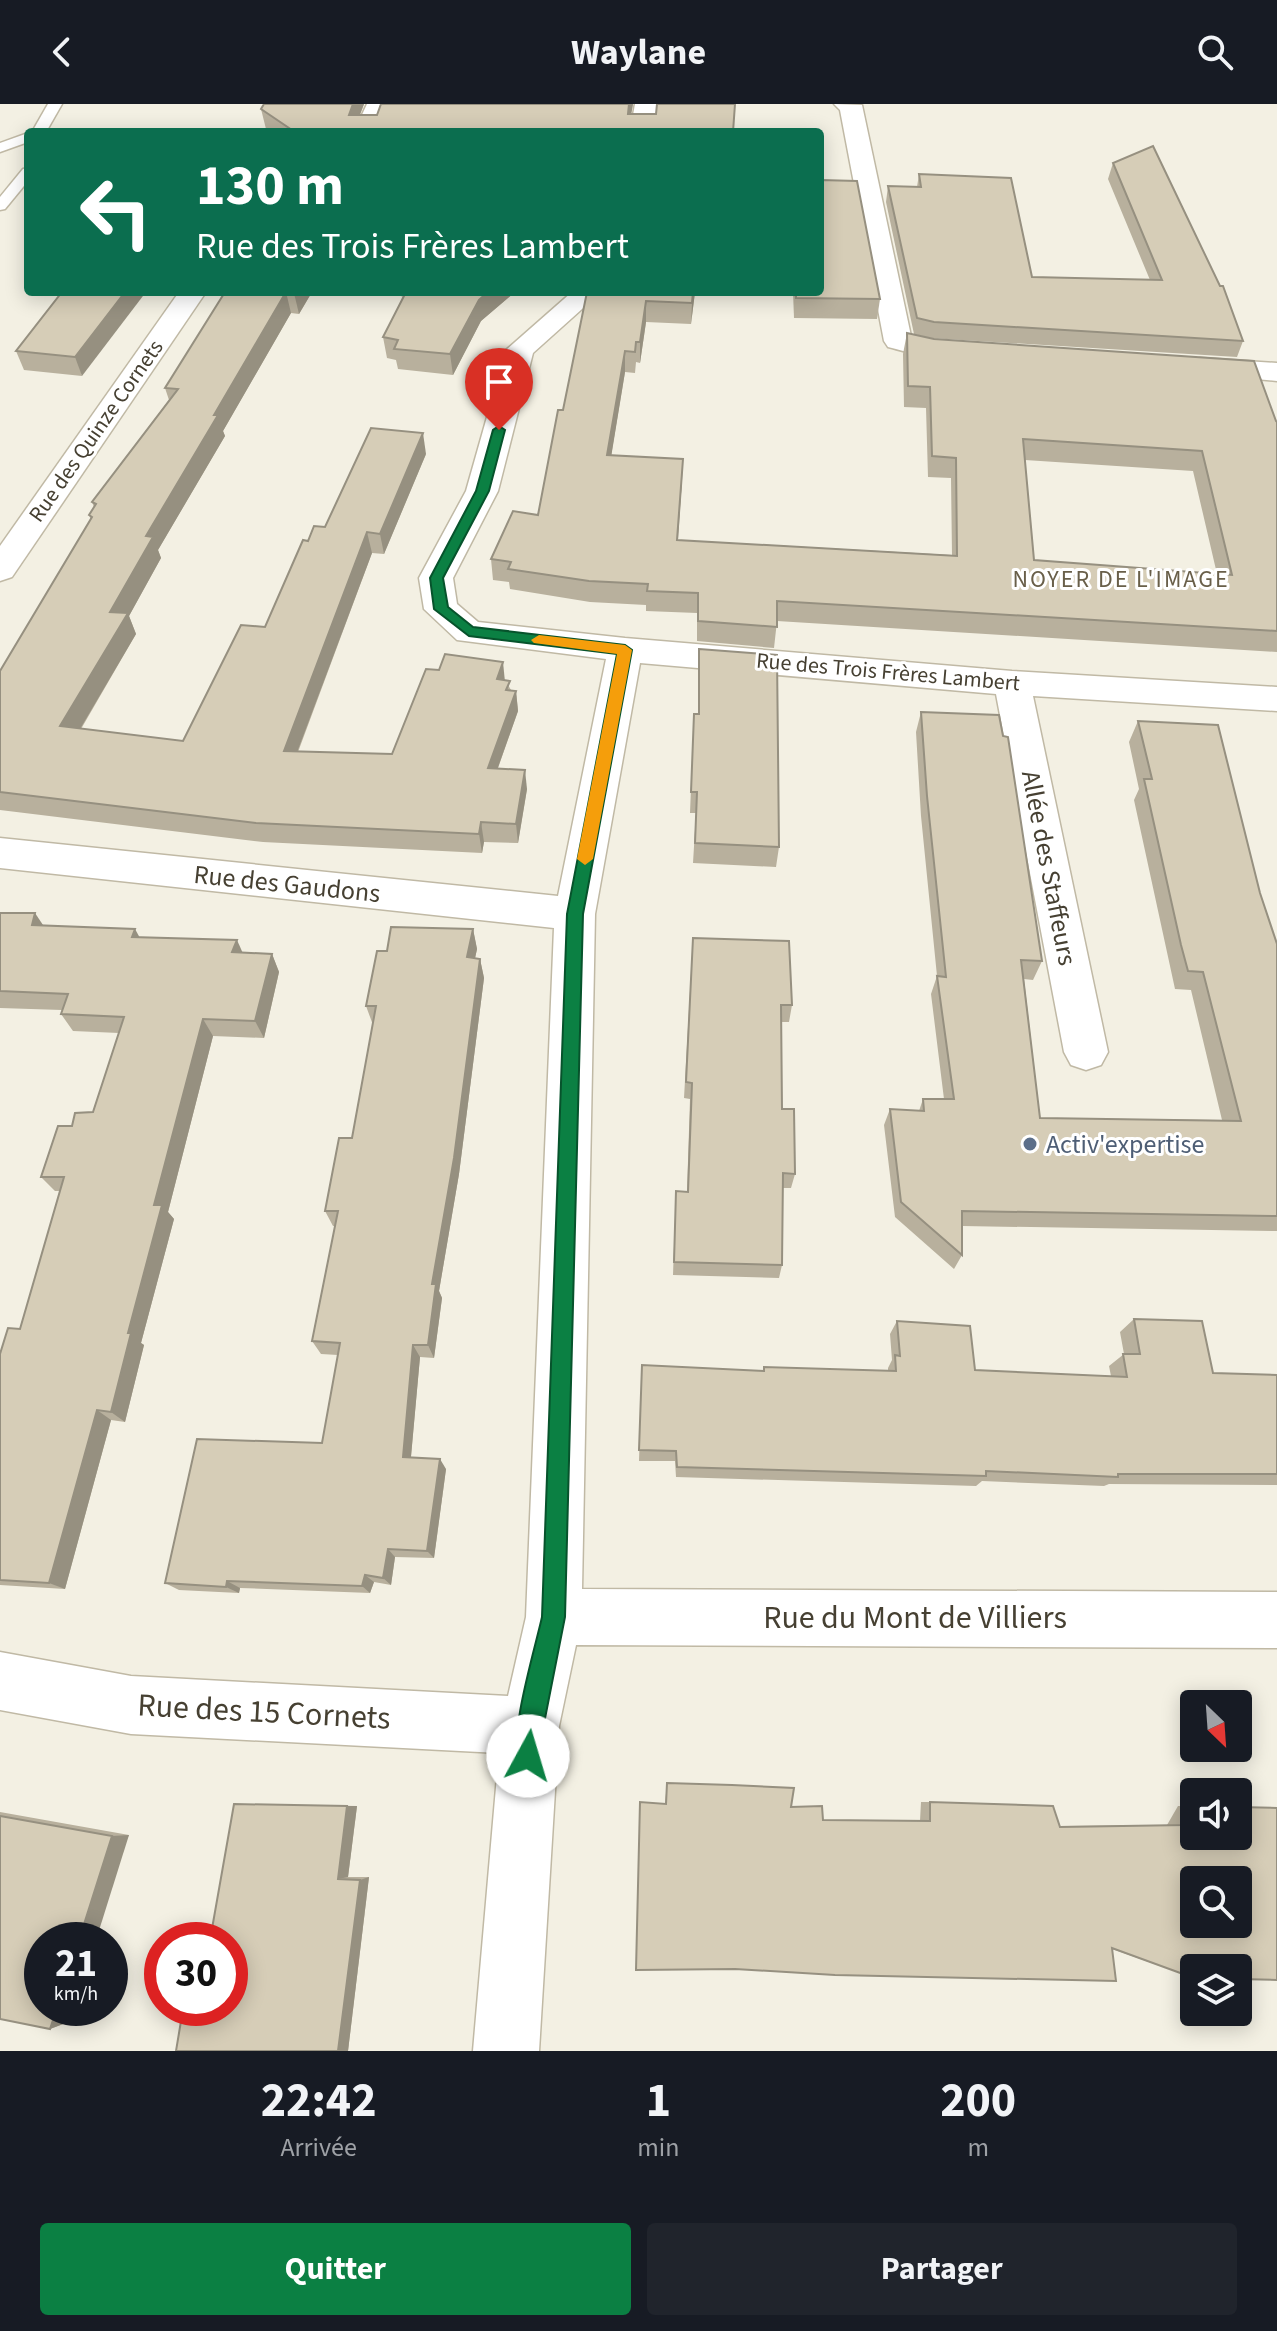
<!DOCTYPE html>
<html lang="fr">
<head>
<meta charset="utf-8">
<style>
	:root { --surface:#171b24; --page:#20242c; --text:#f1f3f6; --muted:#9ea1a6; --accent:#0b8043 }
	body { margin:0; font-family:"Source Sans 3",sans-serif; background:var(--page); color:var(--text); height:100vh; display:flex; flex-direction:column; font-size:30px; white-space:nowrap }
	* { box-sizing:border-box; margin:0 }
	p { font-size:26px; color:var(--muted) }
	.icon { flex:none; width:44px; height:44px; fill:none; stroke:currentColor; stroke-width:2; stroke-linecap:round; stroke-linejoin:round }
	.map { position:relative; height:1947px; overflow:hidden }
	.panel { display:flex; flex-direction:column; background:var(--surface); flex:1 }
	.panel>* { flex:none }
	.top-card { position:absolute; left:24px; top:24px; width:800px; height:168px; border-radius:8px; box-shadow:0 4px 20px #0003; background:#0b6e4f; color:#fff; overflow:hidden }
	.needle { width:52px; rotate:155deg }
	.controls { position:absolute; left:1180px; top:1586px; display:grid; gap:16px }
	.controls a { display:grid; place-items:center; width:72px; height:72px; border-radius:8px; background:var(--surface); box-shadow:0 4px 20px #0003; font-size:40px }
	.speed { position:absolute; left:24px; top:1818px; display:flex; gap:16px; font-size:40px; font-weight:700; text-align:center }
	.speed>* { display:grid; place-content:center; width:104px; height:104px; border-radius:50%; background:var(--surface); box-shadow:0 4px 20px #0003; line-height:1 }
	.speed small { font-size:20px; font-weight:400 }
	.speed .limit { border:12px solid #d22; background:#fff; color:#111 }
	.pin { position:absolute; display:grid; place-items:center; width:68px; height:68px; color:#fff; margin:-82px -34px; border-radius:50% 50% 50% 0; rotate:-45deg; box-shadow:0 0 8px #0007 }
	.pin .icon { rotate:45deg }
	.me { position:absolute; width:88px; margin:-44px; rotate:6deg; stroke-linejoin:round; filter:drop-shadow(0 0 6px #0008) }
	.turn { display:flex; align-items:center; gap:28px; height:168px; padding:0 40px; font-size:36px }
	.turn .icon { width:104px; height:104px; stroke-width:2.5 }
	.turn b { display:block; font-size:56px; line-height:68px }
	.eta { display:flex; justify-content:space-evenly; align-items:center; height:136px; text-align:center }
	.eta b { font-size:48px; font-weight:700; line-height:56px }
	.action { display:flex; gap:16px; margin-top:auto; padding:16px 40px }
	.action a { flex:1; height:92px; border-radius:8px; background:var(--accent); color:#fff; font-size:32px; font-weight:700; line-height:92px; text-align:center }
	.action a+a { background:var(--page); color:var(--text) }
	header { display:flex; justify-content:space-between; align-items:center; height:104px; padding:0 40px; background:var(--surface); font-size:36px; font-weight:700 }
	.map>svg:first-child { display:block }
</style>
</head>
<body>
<header><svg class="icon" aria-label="back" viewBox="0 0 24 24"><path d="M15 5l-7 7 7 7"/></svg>Waylane<svg class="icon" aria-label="search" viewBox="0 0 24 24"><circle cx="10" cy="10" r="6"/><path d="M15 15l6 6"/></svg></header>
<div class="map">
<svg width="1277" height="1947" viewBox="0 0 1277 1947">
	<rect width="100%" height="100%" fill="#f3f0e3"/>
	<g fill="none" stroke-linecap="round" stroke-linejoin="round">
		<!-- service casing -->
		<g stroke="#c0b9a5" stroke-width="3">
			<g id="service">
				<polygon points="48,0 62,0 46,28 32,28"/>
				<polygon points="28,29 28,38 0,48 0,39"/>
				<polygon points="28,64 28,77 5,105 0,106 0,93 23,65"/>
			</g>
		</g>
		<!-- minor casing -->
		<g stroke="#c0b9a5" stroke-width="3">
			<g id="minor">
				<polygon points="367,0 389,0 378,28 354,28"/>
				<polygon points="635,0 657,0 654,28 630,28"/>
				<path d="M834,0L862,1L911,232L973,242L977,248L973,254C946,261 915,250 888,243L884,237L840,6Z"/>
				<polygon points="179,188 206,188 12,473 0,477 0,442"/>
				<polygon points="572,188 601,188 533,249 498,387 453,474 457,500 478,518 625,534 1012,567 1277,583 1277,607 1033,592 1108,948 1101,961 1086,966 1071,961 1064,948 996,590 640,559 595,810 582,1485 1277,1488 1277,1544 576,1541 559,1622 539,1947 473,1947 499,1649 131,1630 0,1606 0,1548 131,1572 508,1592 526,1513 554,824 0,764 0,734 558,792 606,555 457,536 424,505 419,474 466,387 506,246"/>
				<polygon points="1200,254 1277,259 1277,277 1190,269 1186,263 1190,257"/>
			</g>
		</g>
		<!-- service -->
		<use href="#service" fill="#fff" fill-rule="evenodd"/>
		<!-- minor -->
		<use href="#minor" fill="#fff" fill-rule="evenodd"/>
	</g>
	<!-- wall -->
	<g fill="#b8b09d" fill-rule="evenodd">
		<polygon points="264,0 364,0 360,11 377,11 381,0 633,0 631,10 733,28 270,28 266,25 261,5"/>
		<polygon points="1113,59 1220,182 1243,237 1237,253 930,234 914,230 886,98 888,82 917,83 919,70 1032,173 1150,176 1108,75"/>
		<polygon points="62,188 82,272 24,266 16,247"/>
		<polygon points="225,188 312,188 299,210 291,209 223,327 225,332 158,446 161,454 129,512 136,530 81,625 183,637 265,523 308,437 426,350 384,450 372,449 298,648 392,650 505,576 511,586 516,587 518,607 498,664 527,685 518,739 484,738 482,749 263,738 0,706 0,567 91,416 89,411 94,403 92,398 169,296 165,284"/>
		<polygon points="387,188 515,188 481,217 453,271 398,265 396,256 387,254 383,233 404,193"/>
		<path d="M587,188H695L691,220L646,218L640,259L636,258L635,269L625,268L611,352L682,376L678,436L952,451L951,374L928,373L926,304L904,303L903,250L907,229L1277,318V548L777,517L774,544L697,537V509L646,507V501L590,498L510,485L509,478L493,476L491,455L538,411L563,306ZM1025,356L1193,367L1217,470L1034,456Z"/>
		<polygon points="793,188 820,188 880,195 877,215 794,214"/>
		<polygon points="699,545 779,743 776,763 693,759 696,709 690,709 694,610 698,610"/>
		<polygon points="921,608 1042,857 1033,876 1024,875 1040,1014 1222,1016 1191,886 1175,885 1134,696 1139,685 1129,638 1138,617 1260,789 1277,840 1277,1127 962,1122 962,1151 954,1165 895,1113 884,1021 890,1005 919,1007 923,995 944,995 931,890 937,872 921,712 916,628"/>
		<polygon points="0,809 44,822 139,833 243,849 272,850 279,868 264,934 213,932 168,1108 174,1115 141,1239 144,1241 125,1318 111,1316 65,1485 0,1481 0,1250 20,1225 60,1087 55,1087 41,1073 72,1022 93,1008 119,929 73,927 61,910 62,906 0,904"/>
		<polygon points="473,825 477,845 475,854 480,855 484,874 459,1070 439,1187 442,1194 434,1254 420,1253 411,1353 446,1365 434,1454 395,1453 391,1481 374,1478 370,1489 240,1484 239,1489 179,1486 165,1479 322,1339 338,1251 321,1250 312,1237 335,1122 333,1122 325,1107 352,1034 373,921 366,902 387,847"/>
		<polygon points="693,834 792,901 789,918 781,918 782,1005 795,1070 791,1084 783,1084 782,1161 779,1174 673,1171 676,1087 687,1088 690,995 684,994"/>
		<polygon points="1134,1215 1213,1269 1277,1271 1277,1381 1109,1380 1104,1382 982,1377 976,1382 676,1373 675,1357 639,1357 642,1261 763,1267 764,1263 888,1267 888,1264 892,1256 890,1230 897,1217 975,1266 1111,1272 1109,1262 1124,1250 1120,1228"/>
		<polygon points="667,1679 791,1703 823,1716 920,1717 921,1698 930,1698 1060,1722 1167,1721 1178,1702 1194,1702 1194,1874 1112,1845 665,1700"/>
		<polygon points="234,1700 357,1702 348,1773 369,1773 348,1947 181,1917 197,1910"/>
		<polygon points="0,1708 129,1731 42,1904 75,1904 71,1917 50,1925 0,1915"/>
	</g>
	<!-- shaded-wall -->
	<g fill="#969080">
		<polygon points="353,0 364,0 353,28 349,11"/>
		<polygon points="629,0 633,0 628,28 628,10"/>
		<polygon points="125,188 146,188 82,272 75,253"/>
		<polygon points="286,188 291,209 223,327 225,332 158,446 161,454 129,512 136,530 70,642 60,622 110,508 146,432 214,311"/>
		<polygon points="295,188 312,188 299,210 294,189"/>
		<polygon points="488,188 515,188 481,217 453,271 450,250 479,196"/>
		<polygon points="693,188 695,188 691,220 692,199"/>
		<polygon points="646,197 646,218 640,259 640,238"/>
		<polygon points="625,247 625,268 608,372 607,351"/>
		<polygon points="423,329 426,350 384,450 380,430"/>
		<polygon points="683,355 682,376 676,456 677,436"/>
		<polygon points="367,428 372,449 290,667 284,647"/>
		<polygon points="503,558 505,578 497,575"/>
		<polygon points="516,587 518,607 491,683 488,664"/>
		<polygon points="525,666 527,685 518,739 516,720"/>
		<polygon points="481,718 484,738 482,749 479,730"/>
		<polygon points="35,809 47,827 32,821"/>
		<polygon points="135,825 145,843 132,833"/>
		<polygon points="473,825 477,845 471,873 467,853"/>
		<polygon points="237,836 245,854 232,848"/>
		<polygon points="272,850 279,868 264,934 255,917"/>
		<polygon points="480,855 484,874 459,1070 439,1187 442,1194 434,1254 428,1241 432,1180"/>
		<polygon points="203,915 213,932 168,1108 174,1115 141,1239 144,1241 125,1318 111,1308 154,1101"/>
		<polygon points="413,1241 420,1253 410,1363 403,1353"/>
		<polygon points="97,1306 111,1316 65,1485 49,1479"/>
		<polygon points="440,1355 446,1365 434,1454 427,1447"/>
		<polygon points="388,1445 395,1453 391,1481 383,1474"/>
		<polygon points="365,1471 374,1478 370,1489 362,1482"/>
		<polygon points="227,1477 240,1484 239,1489 226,1483"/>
		<polygon points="347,1702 357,1702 348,1773 338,1775"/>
		<polygon points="129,1731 96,1836 79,1836 112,1732"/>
		<polygon points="369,1773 348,1947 338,1947 360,1776"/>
		<polygon points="57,1904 75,1904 71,1917 50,1925"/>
	</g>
	<!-- building -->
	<g fill="#d6cdb7" stroke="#969080" stroke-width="2" fill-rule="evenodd">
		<polygon points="264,0 353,0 349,11 377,11 381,0 629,0 628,10 656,10 657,0 735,0 733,28 295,28 261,5"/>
		<polygon points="1153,42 1220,182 1223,182 1243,237 934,218 917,214 888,82 921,83 919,70 1011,74 1032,173 1162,176 1113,59"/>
		<polygon points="820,76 857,77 880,195 796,194 796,188 820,188"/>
		<polygon points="62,188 125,188 75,253 16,247"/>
		<polygon points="225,188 295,188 286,188 214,311 218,311 146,432 153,433 110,508 128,509 60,622 183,637 241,521 265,523 303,436 308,437 314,422 325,423 371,324 423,329 380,430 367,428 284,647 392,650 426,565 439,566 445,550 503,558 497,575 510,577 506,586 516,587 488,664 525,666 516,720 481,718 479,730 256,719 0,688 0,567 92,413 89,411 96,400 92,398 178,285 165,284"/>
		<polygon points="406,188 488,188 479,196 450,250 394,245 398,236 383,233"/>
		<path d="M587,188H693L692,199L646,197L640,238H636L635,248L625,247L607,351L683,355L677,436L957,452L956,354L932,352L930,283L908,282L907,229L934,235L1254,257L1276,317L1277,318V527L777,497V523L698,517V489L647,487L648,480L589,477L508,465L511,458L491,455L513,407L538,411L558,306H563ZM1023,335L1202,347L1232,471L1034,456Z"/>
		<polygon points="699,545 777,551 779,743 695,739 697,688 691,688 694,610 699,610"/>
		<polygon points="921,608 999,611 1003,632 1008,633 1042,857 1021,856 1040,1014 1241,1017 1203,868 1188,867 1181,841 1144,675 1152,675 1138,617 1218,621 1260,789 1277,840 1277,1112 962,1107 962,1151 901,1098 890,1005 924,1007 923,995 954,995 937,872 946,873 927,692"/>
		<polygon points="0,809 35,809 32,821 135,825 132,833 237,836 232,848 272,850 255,917 203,915 154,1101 162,1101 128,1229 131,1229 111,1308 97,1306 49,1479 0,1476 0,1250 8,1224 20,1225 64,1073 41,1073 58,1022 72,1022 75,1009 93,1008 124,913 61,910 68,890 0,887"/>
		<polygon points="391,823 473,825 467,853 480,855 454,1054 432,1180 436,1180 428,1241 413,1241 403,1353 440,1355 427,1447 388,1445 383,1474 365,1471 362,1482 227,1477 226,1483 165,1479 197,1335 322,1339 340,1239 312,1237 338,1107 325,1107 339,1034 352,1034 376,902 366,902 377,847 387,847"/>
		<polygon points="693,834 789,837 792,901 781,901 782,1005 794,1005 795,1070 783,1069 782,1161 674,1158 676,1087 688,1088 692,979 686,978"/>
		<polygon points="1134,1215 1202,1217 1213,1269 1277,1271 1277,1370 1118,1370 1118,1373 986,1367 986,1372 677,1363 676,1347 639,1346 642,1261 764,1267 764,1263 896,1267 895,1251 900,1252 897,1217 970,1222 975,1266 1127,1273 1123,1250 1140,1250"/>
		<path d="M667,1679L732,1681L794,1684L791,1703L822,1702L823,1716L930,1717V1698L1053,1702L1060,1723L1185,1721L1194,1706V1732H1238V1703L1277,1704V1876L1238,1875V1864H1194V1874L1112,1844L1116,1877L835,1871L735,1865L636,1866L640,1698L666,1700ZM1194,1776H1238V1820H1194Z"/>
		<polygon points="234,1700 347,1702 338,1775 360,1776 338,1947 176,1947 181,1917 196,1918 198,1904 230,1904 230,1836 210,1836"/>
		<polygon points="0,1712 112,1732 79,1836 42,1836 42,1904 57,1904 50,1925 0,1915"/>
	</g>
	<!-- route -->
	<path fill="#0b8043" stroke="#07532c" stroke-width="2" d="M499,322L505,326L489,387L443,474L448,503L473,523L625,541L632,546L583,810L565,1513L536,1660L528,1664L519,1660C508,1633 535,1545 542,1513L567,810L617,550L469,532L434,505L430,474L476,387L493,326Z"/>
	<!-- slow -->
	<polygon fill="#f59e0b" points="539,531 625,541 632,546 593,755 585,761 577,755 617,550 534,539 531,536"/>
	<!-- markers -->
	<circle fill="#5c6f8a" stroke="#fff" stroke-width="3" cx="1030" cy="1040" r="8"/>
	<g text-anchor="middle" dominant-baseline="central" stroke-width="6" stroke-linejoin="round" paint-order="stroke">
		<!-- far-street labels -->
		<g font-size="22" fill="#464032" stroke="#fff">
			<text transform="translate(96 327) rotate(-55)">Rue des Quinze Cornets</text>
			<text transform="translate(888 568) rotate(5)">Rue des Trois Frères Lambert</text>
		</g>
		<!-- far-neighbourhood labels -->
		<g font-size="24" letter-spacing="2" fill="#695f49" stroke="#fff">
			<text x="1121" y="475">NOYER DE L'IMAGE</text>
		</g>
		<!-- street labels -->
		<g font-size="26" fill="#464032" stroke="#fff">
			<text transform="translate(1049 764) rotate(79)">Allée des Staffeurs</text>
			<text transform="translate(287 780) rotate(6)">Rue des Gaudons</text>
		</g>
		<!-- service labels -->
		<g font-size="26" fill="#4e5e75" stroke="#fff" text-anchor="start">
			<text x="1046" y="1040">Activ'expertise</text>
		</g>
		<!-- near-street labels -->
		<g font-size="32" fill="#464032" stroke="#fff">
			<text x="915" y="1514">Rue du Mont de Villiers</text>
			<text transform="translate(264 1608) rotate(3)">Rue des 15 Cornets</text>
		</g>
	</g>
</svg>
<div class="controls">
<a><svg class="needle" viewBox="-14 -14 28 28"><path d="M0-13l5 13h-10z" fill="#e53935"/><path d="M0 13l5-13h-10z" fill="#9ea1a6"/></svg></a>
<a><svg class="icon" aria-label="sound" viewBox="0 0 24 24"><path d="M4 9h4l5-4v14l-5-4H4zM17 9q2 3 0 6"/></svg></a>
<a><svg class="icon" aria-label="search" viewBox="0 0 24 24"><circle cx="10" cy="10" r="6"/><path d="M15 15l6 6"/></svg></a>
<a><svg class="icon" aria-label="layers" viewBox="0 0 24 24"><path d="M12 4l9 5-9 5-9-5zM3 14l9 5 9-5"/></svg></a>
</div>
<div class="speed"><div>21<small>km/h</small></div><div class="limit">30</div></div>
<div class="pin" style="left:499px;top:326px;background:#d93025"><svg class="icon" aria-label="arrive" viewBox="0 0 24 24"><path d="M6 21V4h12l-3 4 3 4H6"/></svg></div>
<svg class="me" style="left:528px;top:1652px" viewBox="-20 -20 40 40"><circle r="19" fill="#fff"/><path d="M0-13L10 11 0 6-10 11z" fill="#0b8043"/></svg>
<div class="top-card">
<div class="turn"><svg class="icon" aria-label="left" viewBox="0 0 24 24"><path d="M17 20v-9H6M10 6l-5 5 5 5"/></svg><div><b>130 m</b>Rue des Trois Frères Lambert</div></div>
</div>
</div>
<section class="panel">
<div class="eta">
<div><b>22:42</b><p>Arrivée</p></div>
<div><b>1</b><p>min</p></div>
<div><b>200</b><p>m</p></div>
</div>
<div class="action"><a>Quitter</a><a>Partager</a></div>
</section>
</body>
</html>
